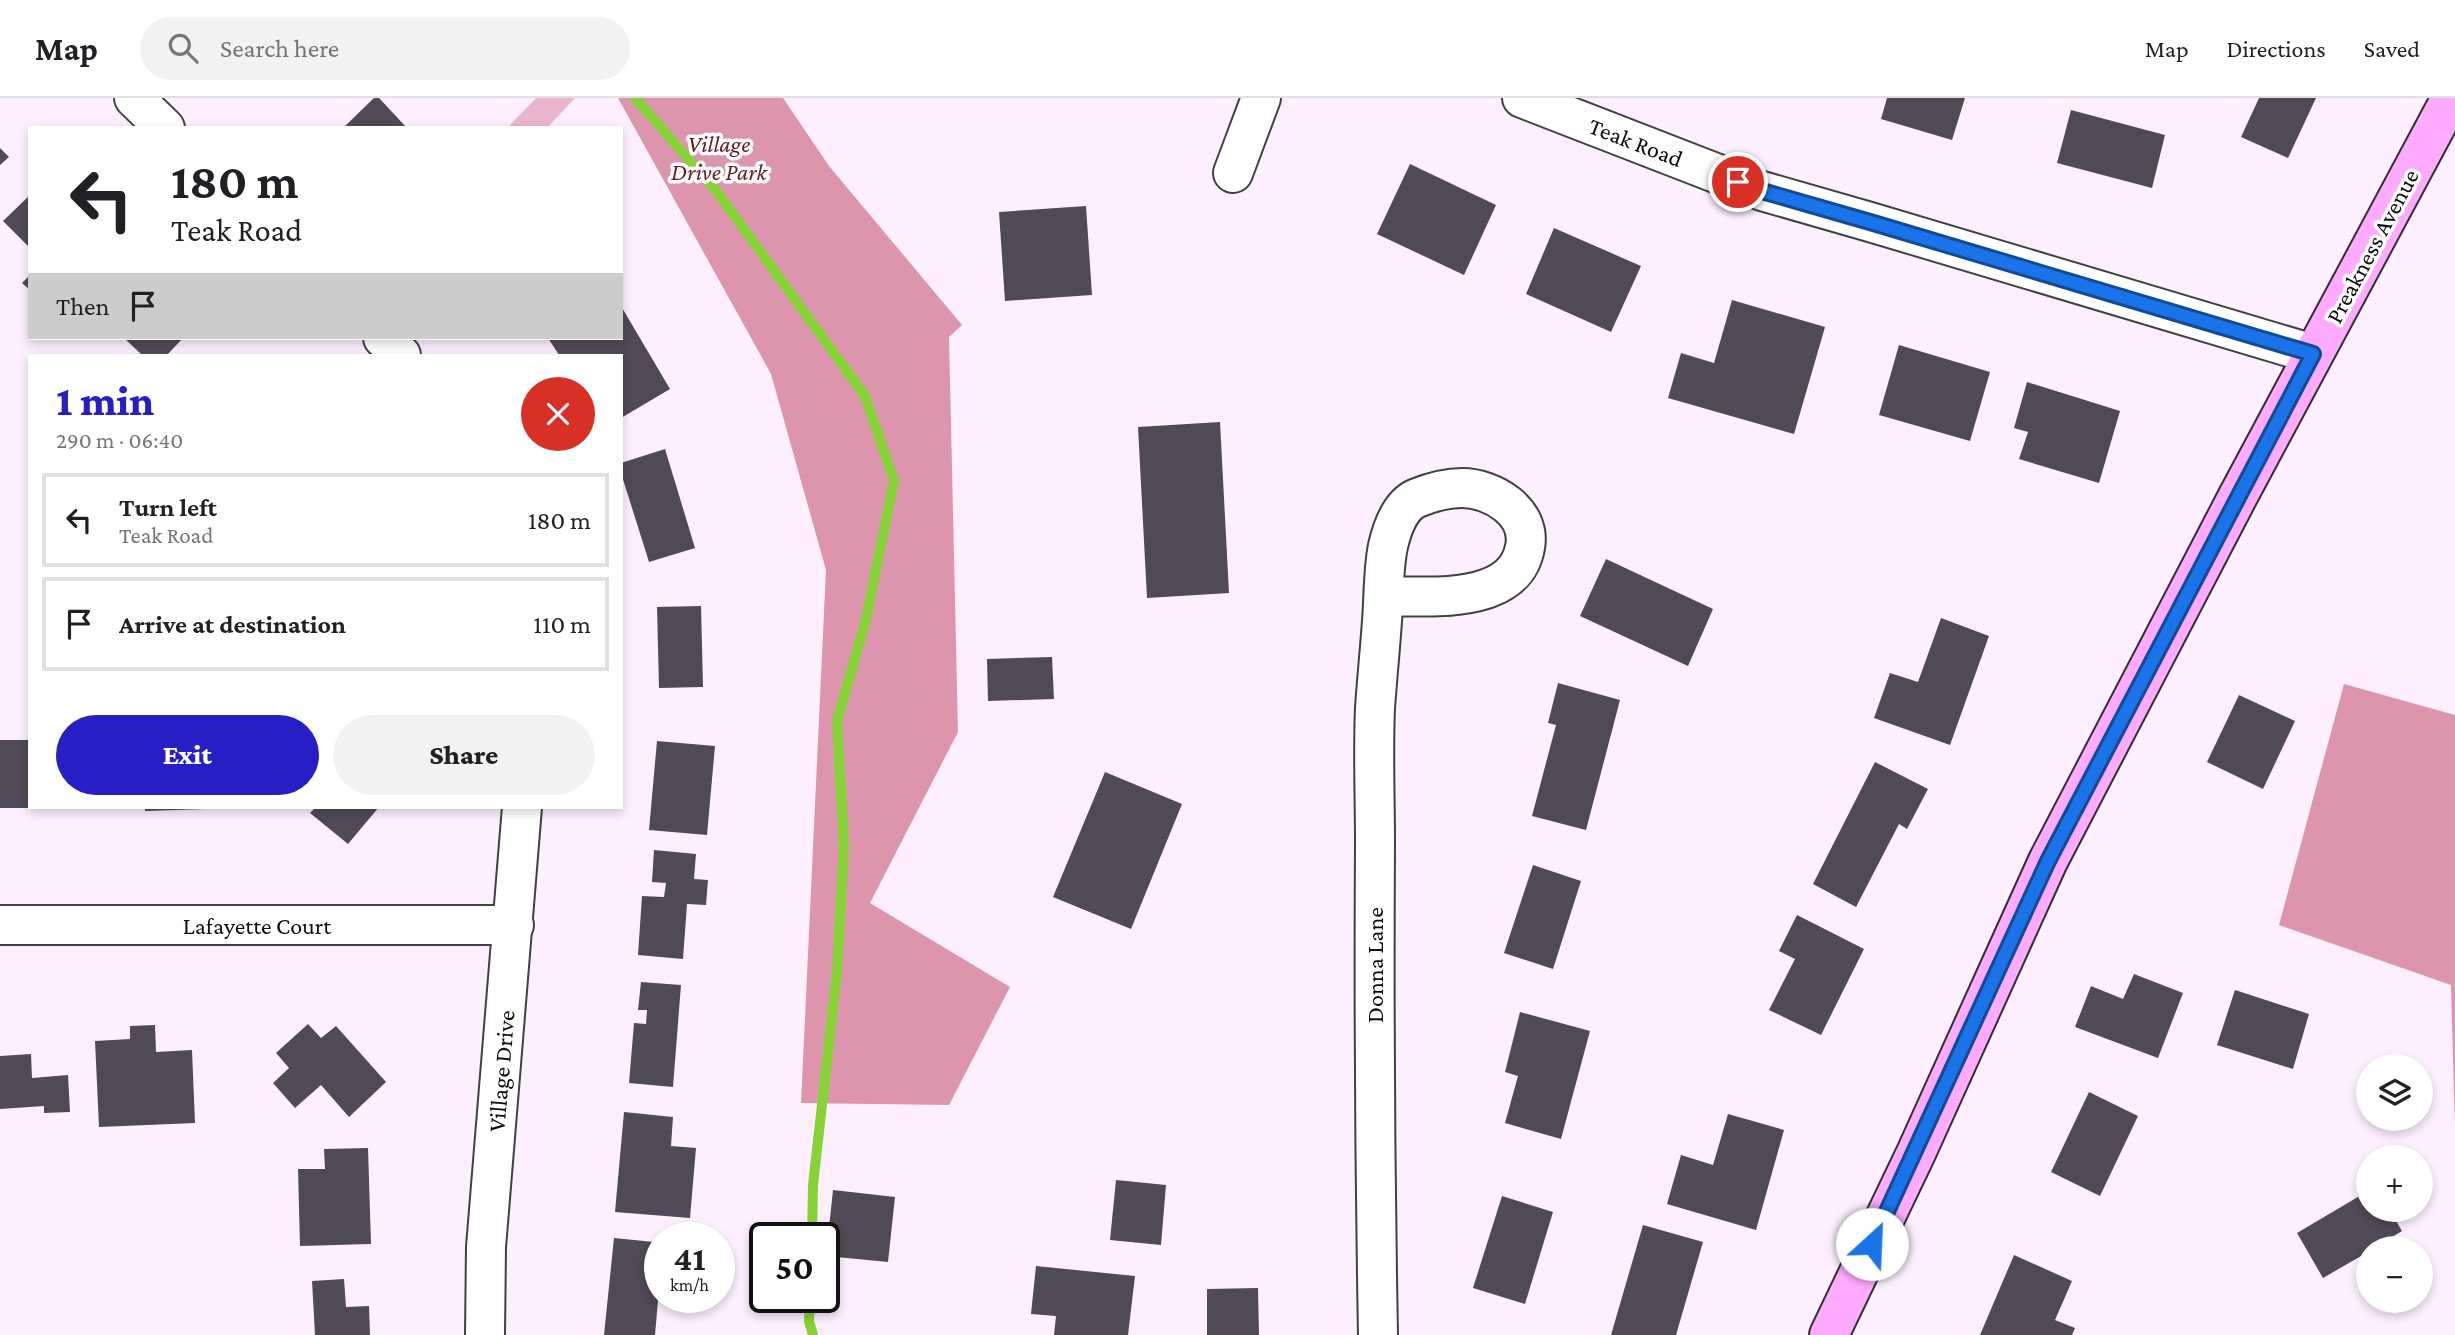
<!DOCTYPE html>
<html lang="en">
<head>
<meta charset="utf-8">
<style>
	:root { --surface:#fff; --page:#f2f2f2; --text:#202124; --muted:#757577; --line:#e0e0e0; --accent:#271fc5 }
	body { margin:0; font-family:"Crimson Pro",serif; background:var(--page); color:var(--text); height:100vh; display:flex; flex-direction:column; font-size:26px; white-space:nowrap }
	* { box-sizing:border-box; margin:0 }
	p { font-size:23px; color:var(--muted) }
	.icon { flex:none; width:38px; height:38px; fill:none; stroke:currentColor; stroke-width:2; stroke-linecap:round; stroke-linejoin:round }
	.map { position:relative; flex:1; overflow:hidden }
	.panel { position:absolute; left:28px; top:256px; width:595px; height:455px; display:flex; flex-direction:column; background:var(--surface); border-radius:0px; box-shadow:0 4px 10px #0003 }
	.panel>* { flex:none }
	.banner { position:absolute; left:28px; top:28px; width:595px; height:214px; border-radius:0px; box-shadow:0 4px 10px #0003; background:#fff; color:var(--text); overflow:hidden }
	.buttons { position:absolute; left:2356px; top:956px; display:grid; gap:14px }
	.buttons a { display:grid; place-items:center; width:77px; height:77px; border-radius:50%; background:var(--surface); box-shadow:0 4px 10px #0003; font-size:35px }
	.speed { position:absolute; left:644px; top:1124px; display:flex; gap:14px; font-size:35px; font-weight:700; text-align:center }
	.speed>* { display:grid; place-content:center; width:91px; height:91px; border-radius:50%; background:var(--surface); box-shadow:0 4px 10px #0003; line-height:1 }
	.speed small { font-size:18px; font-weight:400 }
	.speed .limit { border:4px solid #111; border-radius:10px; background:#fff; color:#111 }
	.pin { position:absolute; display:grid; place-items:center; width:60px; height:60px; color:#fff; margin:-30px; border:4px solid #fff; border-radius:50%; box-shadow:0 2px 7px #0007 }
	.me { position:absolute; width:77px; margin:-38px; rotate:25deg; stroke-linejoin:round; filter:drop-shadow(0 0 5px #0008) }
	.turn { display:flex; align-items:center; gap:24px; height:147px; padding:0 28px; font-size:32px }
	.turn .icon { width:91px; height:91px; stroke-width:2.5 }
	.turn b { display:block; font-size:49px; line-height:60px }
	.then { display:flex; align-items:center; height:66px; padding:0 28px; background:#0003; gap:14px; font-size:26px }
	.round { display:grid; place-items:center; flex:none; width:74px; height:74px; border-radius:37px; background:var(--page) }
	.head { display:flex; align-items:center; justify-content:space-between; height:119px; padding:0 28px }
	h1 { font-size:42px; font-weight:800; line-height:52px; color:var(--accent) }
	.cta { display:flex; gap:14px; margin-top:auto; padding:14px 28px }
	.cta a { flex:1; height:80px; border-radius:42px; background:var(--accent); color:#fff; font-size:28px; font-weight:800; line-height:80px; text-align:center }
	.cta a+a { background:var(--page); color:var(--text) }
	ul { padding:0; list-style:none }
	li { display:flex; align-items:center; gap:21px; height:94px; margin:0 14px 10px; padding:0 14px; border:4px solid var(--line); border-radius:0px }
	li div { flex:1 }
	li b { display:block; font-size:26px }
	li em { font-style:normal }
	header { display:flex; align-items:center; gap:42px; box-sizing:border-box; height:98px; padding:0 35px; background:var(--surface); border-bottom:2px solid var(--line) }
	header strong { font-size:33px }
	nav { display:flex; gap:38px; margin-inline-start:auto; font-size:24px }
	.search { width:490px; height:63px; background:var(--page); display:flex; align-items:center; gap:18px; box-sizing:border-box; padding:0 24px; border-radius:38px; color:var(--muted); font-size:26px }
	.map>svg:first-child { display:block }
</style>
</head>
<body>
<header>
<strong>Map</strong>
<div class="search"><svg class="icon" aria-label="search" viewBox="0 0 24 24"><circle cx="10" cy="10" r="6"/><path d="M15 15l6 6"/></svg>Search here</div>
<nav><a>Map</a><a>Directions</a><a>Saved</a></nav>
</header>
<div class="map">
<svg width="2455" height="1237" viewBox="0 0 2455 1237">
	<rect width="100%" height="100%" fill="#fdefff"/>
	<!-- green -->
	<polygon fill="#ebb6cd" points="536,0 575,0 547,30 507,30"/>
	<!-- forest -->
	<g fill="#dd95ae">
		<polygon points="618,0 783,0 829,68 962,227 949,239 958,634 870,805 1010,889 949,1007 801,1005 826,472 771,276"/>
		<polygon points="2344,586 2455,617 2455,1031 2451,887 2279,827"/>
	</g>
	<g fill="none" stroke-linecap="round" stroke-linejoin="round">
		<!-- stream -->
		<g stroke="#85d334" stroke-width="10">
			<polyline points="635,0 717,94 865,298 894,383 865,525 837,623 844,748 837,873 813,1087 812,1139"/>
			<polyline points="810,1199 809,1223 813,1237"/>
		</g>
	</g>
	<!-- building -->
	<g fill="#504a57">
		<polygon points="374,0 379,0 407,30 343,30"/>
		<polygon points="1887,0 1965,0 1952,42 1881,21"/>
		<polygon points="2259,0 2316,0 2288,60 2241,39"/>
		<polygon points="2071,12 2165,37 2152,90 2057,65"/>
		<polygon points="0,50 9,59 0,67"/>
		<polygon points="1410,66 1496,107 1464,177 1377,136"/>
		<polygon points="30,97 30,150 3,123"/>
		<polygon points="1086,108 1092,197 1005,203 999,114"/>
		<polygon points="1554,130 1641,168 1611,234 1526,196"/>
		<polygon points="30,177 30,192 22,185"/>
		<polygon points="1732,202 1825,229 1794,336 1668,300 1681,255 1714,265"/>
		<polygon points="621,208 670,291 621,320 621,257 559,257 548,240 621,240"/>
		<polygon points="124,240 183,240 167,257 142,257"/>
		<polygon points="1899,247 1990,274 1970,343 1879,317"/>
		<polygon points="2027,284 2120,313 2099,385 2019,361 2028,334 2014,330"/>
		<polygon points="1220,324 1229,495 1147,500 1138,329"/>
		<polygon points="665,351 695,450 649,464 621,375 621,365"/>
		<polygon points="1606,461 1713,511 1688,568 1580,518"/>
		<polygon points="701,508 703,589 659,590 657,509"/>
		<polygon points="1941,520 1989,538 1950,647 1874,620 1890,575 1918,584"/>
		<polygon points="1052,559 1054,601 988,603 987,561"/>
		<polygon points="1558,585 1620,602 1586,732 1532,718 1556,627 1548,625"/>
		<polygon points="2239,597 2295,623 2263,691 2207,664"/>
		<rect x="0" y="642" width="30" height="68"/>
		<polygon points="657,643 715,648 707,737 649,732"/>
		<polygon points="1875,664 1928,691 1907,731 1899,726 1856,809 1813,786"/>
		<polygon points="1105,674 1182,706 1131,831 1053,799"/>
		<polygon points="145,709 206,709 206,711 145,713"/>
		<polygon points="316,709 379,709 348,746 310,715"/>
		<polygon points="654,752 696,756 694,781 708,782 706,807 687,806 683,861 638,857 642,798 664,799 666,785 652,784"/>
		<polygon points="1533,767 1581,783 1553,871 1504,855"/>
		<polygon points="1797,817 1864,851 1821,937 1769,912 1795,861 1779,853"/>
		<polygon points="2134,876 2183,895 2158,960 2075,929 2091,888 2123,901"/>
		<polygon points="641,884 681,887 673,989 629,985 634,925 646,926 647,912 638,912"/>
		<polygon points="2235,892 2309,916 2293,971 2217,947"/>
		<polygon points="1520,914 1590,933 1561,1041 1505,1025 1518,978 1505,974"/>
		<polygon points="308,926 321,940 336,928 386,984 349,1019 321,987 295,1010 273,985 289,970 276,955"/>
		<polygon points="155,927 156,954 192,952 195,1025 99,1029 95,943 130,941 130,928"/>
		<polygon points="31,956 32,980 68,977 70,1014 44,1015 44,1008 0,1011 0,958"/>
		<polygon points="2089,994 2138,1018 2100,1098 2051,1074"/>
		<polygon points="624,1014 673,1019 671,1048 696,1050 690,1120 615,1114"/>
		<polygon points="1728,1016 1784,1032 1756,1132 1667,1106 1681,1057 1713,1067"/>
		<polygon points="368,1050 371,1146 300,1148 298,1071 325,1071 324,1051"/>
		<polygon points="1116,1082 1166,1087 1161,1147 1110,1142"/>
		<polygon points="833,1092 895,1099 888,1164 826,1158"/>
		<polygon points="2368,1093 2368,1111 2389,1111 2402,1133 2374,1150 2368,1150 2368,1154 2323,1180 2297,1135"/>
		<polygon points="1502,1098 1553,1114 1525,1206 1473,1190"/>
		<polygon points="1643,1127 1703,1144 1676,1237 1611,1237"/>
		<polygon points="614,1140 654,1144 651,1178 660,1179 655,1237 604,1237"/>
		<polygon points="2014,1157 2072,1183 2055,1222 2075,1230 2072,1237 1980,1237"/>
		<polygon points="1036,1168 1135,1178 1128,1237 1054,1237 1056,1218 1031,1216"/>
		<polygon points="344,1181 346,1209 369,1208 370,1237 315,1237 312,1183"/>
		<polygon points="1258,1190 1259,1237 1207,1237 1207,1191"/>
	</g>
	<g fill="none" stroke-linecap="round" stroke-linejoin="round">
		<!-- street casing -->
		<g stroke="#414141" stroke-width="42">
			<g id="street">
				<polyline points="134,0 165,30"/>
				<polyline points="1522,0 1762,93 1870,124 2313,256"/>
				<polyline points="1233,75 1261,0"/>
				<polyline points="383,240 401,257"/>
				<polyline points="0,827 514,827"/>
				<polyline points="485,1237 486,1149 522,709"/>
				<path d="M1378,1237C1375,1072 1374,908 1375,744C1375,699 1373,654 1375,610C1377,581 1380,552 1382,523C1384,499 1383,472 1388,448C1392,431 1400,407 1417,400C1432,394 1445,390 1462,390C1492,390 1532,414 1525,449C1515,508 1427,498 1384,498"/>
			</g>
		</g>
		<!-- secondary casing -->
		<g stroke="#303030" stroke-width="42">
			<polyline id="secondary" points="1829,1237 1916,1055 2048,763 2238,398 2451,0"/>
		</g>
		<!-- street -->
		<use href="#street" stroke="#fff" stroke-width="38"/>
		<!-- secondary -->
		<use href="#secondary" stroke="#feaaff" stroke-width="38"/>
	</g>
	<g fill="none" stroke-linecap="round" stroke-linejoin="round">
		<!-- route casing -->
		<g stroke="#114b97" stroke-width="18">
			<polyline id="route" points="1738,84 1762,93 1870,124 2313,256 2048,763 1872,1146"/>
		</g>
		<!-- route -->
		<use href="#route" stroke="#1a73e8" stroke-width="12"/>
	</g>
	<g text-anchor="middle" dominant-baseline="central" stroke-width="7" stroke-linejoin="round" paint-order="stroke">
		<!-- street labels -->
		<g font-size="24" fill="#0e0e0e" stroke="#fff">
			<text transform="translate(1636 44) rotate(21)">Teak Road</text>
			<text transform="translate(2372 148) rotate(-62)">Preakness Avenue</text>
			<text x="257" y="827">Lafayette Court</text>
			<text transform="translate(1374 867) rotate(-90)">Donna Lane</text>
			<text transform="translate(501 973) rotate(-85)">Village Drive</text>
		</g>
		<!-- park labels -->
		<g font-size="24" font-style="italic" fill="#691b23" stroke="#fff">
			<text x="719" y="45">Village<tspan x="719" dy="28">Drive Park</tspan></text>
		</g>
	</g>
</svg>
<div class="buttons">
<a><svg class="icon" aria-label="layers" viewBox="0 0 24 24"><path d="M12 4l9 5-9 5-9-5zM3 14l9 5 9-5"/></svg></a>
<a>+</a>
<a>−</a>
</div>
<div class="speed"><div>41<small>km/h</small></div><div class="limit">50</div></div>
<div class="pin" style="left:1738px;top:84px;background:#d93025"><svg class="icon" aria-label="arrive" viewBox="0 0 24 24"><path d="M6 21V4h12l-3 4 3 4H6"/></svg></div>
<svg class="me" style="left:1872px;top:1146px" viewBox="-20 -20 40 40"><circle r="19" fill="#fff"/><path d="M0-13L10 11 0 6-10 11z" fill="#1a73e8"/></svg>
<div class="banner">
<div class="turn"><svg class="icon" aria-label="left" viewBox="0 0 24 24"><path d="M17 20v-9H6M10 6l-5 5 5 5"/></svg><div><b>180 m</b>Teak Road</div></div>
<div class="then">Then<svg class="icon" aria-label="arrive" viewBox="0 0 24 24"><path d="M6 21V4h12l-3 4 3 4H6"/></svg></div>
</div>
<section class="panel">
<div class="head"><div><h1>1 min</h1><p>290 m · 06:40</p></div><a class="round" style="background:#d93025;color:#fff"><svg class="icon" aria-label="close" viewBox="0 0 24 24"><path d="M6 6l12 12M18 6L6 18"/></svg></a></div>
<ul>
<li><svg class="icon" aria-label="left" viewBox="0 0 24 24"><path d="M17 20v-9H6M10 6l-5 5 5 5"/></svg><div><b>Turn left</b><p>Teak Road</p></div><em>180 m</em></li>
<li><svg class="icon" aria-label="arrive" viewBox="0 0 24 24"><path d="M6 21V4h12l-3 4 3 4H6"/></svg><div><b>Arrive at destination</b></div><em>110 m</em></li>
</ul>
<div class="cta"><a>Exit</a><a>Share</a></div>
</section>
</div>
</body>
</html>
